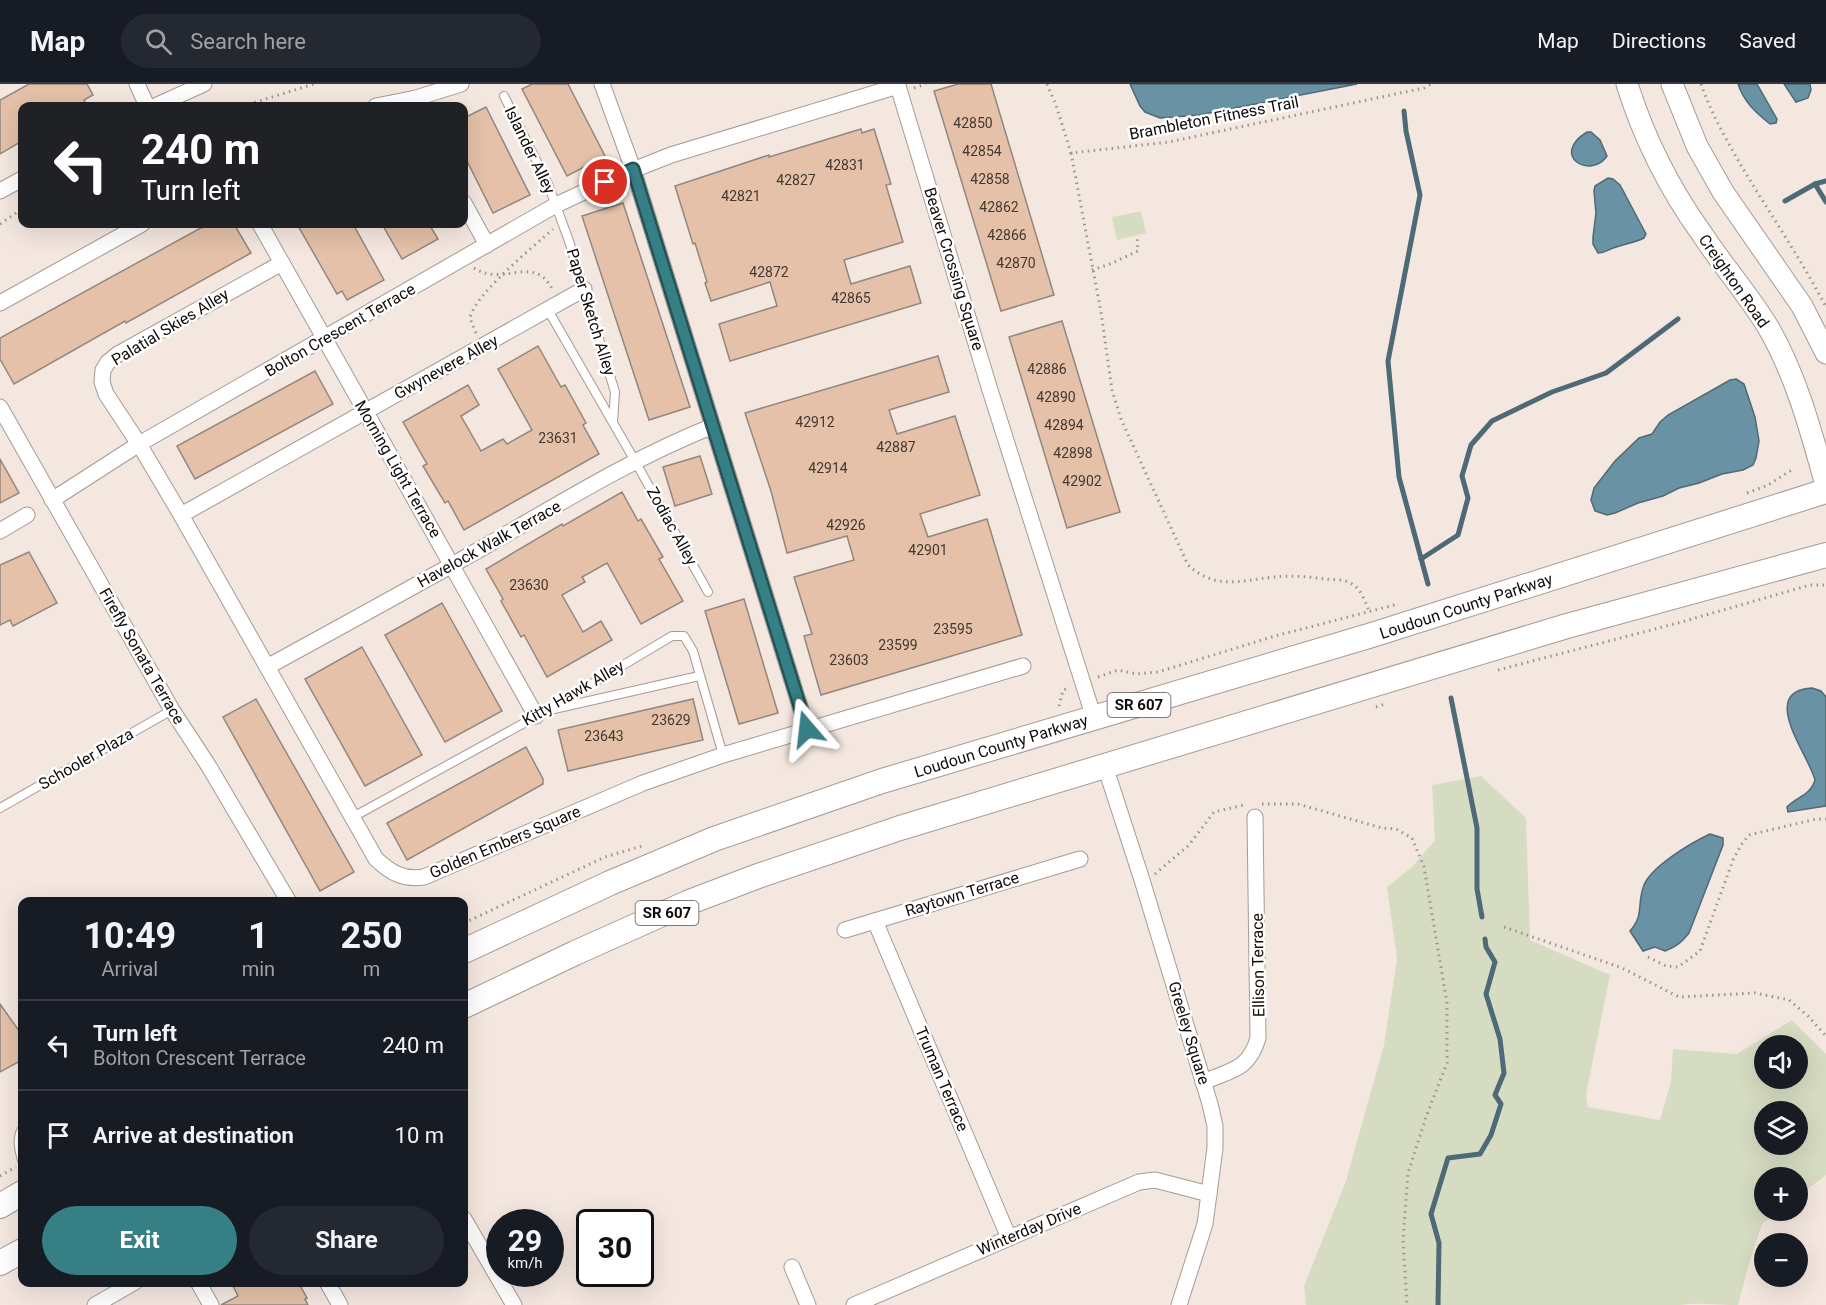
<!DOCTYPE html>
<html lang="en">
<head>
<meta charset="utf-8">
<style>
	:root { --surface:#171b24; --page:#242831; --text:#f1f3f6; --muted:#9ea1a6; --line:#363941; --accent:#367f85 }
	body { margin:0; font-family:Roboto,sans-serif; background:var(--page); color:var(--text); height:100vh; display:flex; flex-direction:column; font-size:22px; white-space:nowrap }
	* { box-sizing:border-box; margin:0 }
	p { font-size:20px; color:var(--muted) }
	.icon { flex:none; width:33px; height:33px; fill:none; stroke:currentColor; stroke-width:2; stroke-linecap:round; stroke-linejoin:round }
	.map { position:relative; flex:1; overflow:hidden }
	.panel { position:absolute; left:18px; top:813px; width:450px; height:390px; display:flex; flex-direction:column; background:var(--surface); border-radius:12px; box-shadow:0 6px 24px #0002 }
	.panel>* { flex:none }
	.hud { position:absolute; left:18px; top:18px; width:450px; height:126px; border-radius:12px; box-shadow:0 6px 24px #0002; background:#202124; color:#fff; overflow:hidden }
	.controls { position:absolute; left:1754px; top:951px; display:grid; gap:12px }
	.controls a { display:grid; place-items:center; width:54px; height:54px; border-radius:50%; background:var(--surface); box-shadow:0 6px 24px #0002; font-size:30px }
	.speed { position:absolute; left:486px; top:1125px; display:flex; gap:12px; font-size:30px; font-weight:700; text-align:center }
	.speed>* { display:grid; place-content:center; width:78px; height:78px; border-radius:50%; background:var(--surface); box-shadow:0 6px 24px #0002; line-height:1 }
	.speed small { font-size:15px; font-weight:400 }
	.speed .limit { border:3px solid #111; border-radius:9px; background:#fff; color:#111 }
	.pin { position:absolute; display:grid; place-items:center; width:51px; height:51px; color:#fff; margin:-26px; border:3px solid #fff; border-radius:50%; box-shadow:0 2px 6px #0007 }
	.me { position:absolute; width:66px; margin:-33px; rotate:343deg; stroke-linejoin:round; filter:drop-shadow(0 0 4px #0008) }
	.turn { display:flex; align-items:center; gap:21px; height:126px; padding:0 24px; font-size:27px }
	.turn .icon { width:78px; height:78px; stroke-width:2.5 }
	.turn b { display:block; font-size:42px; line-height:51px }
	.eta { display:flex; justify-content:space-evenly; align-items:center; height:102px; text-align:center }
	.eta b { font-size:36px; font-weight:700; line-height:42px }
	.primary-button { display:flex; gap:12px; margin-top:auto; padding:12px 24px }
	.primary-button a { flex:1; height:69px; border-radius:36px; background:var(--accent); color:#fff; font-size:24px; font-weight:700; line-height:69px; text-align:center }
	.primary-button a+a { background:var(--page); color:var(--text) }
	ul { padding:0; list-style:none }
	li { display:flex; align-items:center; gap:18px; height:90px; padding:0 24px; border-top:2px solid var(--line) }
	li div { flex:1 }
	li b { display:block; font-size:22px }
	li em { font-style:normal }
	header { display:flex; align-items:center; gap:36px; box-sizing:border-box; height:84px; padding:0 30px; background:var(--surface); border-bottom:2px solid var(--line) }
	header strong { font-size:28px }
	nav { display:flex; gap:33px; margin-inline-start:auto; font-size:21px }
	.search { width:420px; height:54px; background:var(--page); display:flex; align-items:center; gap:15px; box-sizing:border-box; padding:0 21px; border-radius:33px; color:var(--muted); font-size:22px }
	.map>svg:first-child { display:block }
</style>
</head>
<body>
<header>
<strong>Map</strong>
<div class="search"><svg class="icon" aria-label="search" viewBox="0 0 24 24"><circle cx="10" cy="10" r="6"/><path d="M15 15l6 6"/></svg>Search here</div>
<nav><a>Map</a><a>Directions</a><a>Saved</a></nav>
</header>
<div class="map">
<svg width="1826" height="1221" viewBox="0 0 1826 1221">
	<rect width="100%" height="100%" fill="#f4e7df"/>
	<!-- green -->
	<g fill="#d6dcc1" fill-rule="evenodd">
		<polygon points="1141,127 1146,149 1117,156 1112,133"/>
		<path d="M1481,692L1526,734L1530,856L1610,891L1586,1010L1588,1023L1660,1036L1671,998L1673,965L1737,970L1792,936L1826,970V1091L1797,1113V1094H1764V1126L1780,1127L1762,1140L1749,1179L1738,1221C1723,1221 1694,1218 1681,1221H1306L1304,1202L1346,1097L1384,961L1397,875L1387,803L1412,783L1435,756L1432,701ZM1764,962H1797V994H1764ZM1764,1028H1797V1060H1764Z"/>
	</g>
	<!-- water -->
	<g fill="#6992a4" stroke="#4e6a76" stroke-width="1.5">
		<polygon points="1130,0 1357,0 1199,31 1160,34 1145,28 1140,22"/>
		<path d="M1738,0H1757L1777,35L1776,39L1770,40C1756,29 1744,18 1738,0Z"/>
		<polygon points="1784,0 1810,0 1811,6 1808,14 1796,18"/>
		<path d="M1587,48H1591L1600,56L1607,72C1591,96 1549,72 1587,48Z"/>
		<path d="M1608,94L1613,95L1620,101L1646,150L1644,154C1634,159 1623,160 1613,164C1607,166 1605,169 1598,169L1593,160V153L1596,129L1594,107L1595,102Z"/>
		<polygon points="1736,295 1744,300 1755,333 1759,357 1756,374 1753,381 1743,386 1722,390 1699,399 1679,404 1663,412 1638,419 1615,429 1607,431 1595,427 1591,416 1594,404 1615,377 1639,354 1652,350 1660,338 1668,331 1730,296"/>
		<path d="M1812,604L1821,607L1826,613V722L1788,728L1787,723C1796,713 1811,711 1815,696C1810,673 1757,607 1812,604Z"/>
		<path d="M1710,750L1723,754V761L1689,849C1682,858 1676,863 1665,867L1655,863L1643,867L1630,847C1644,831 1637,823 1643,804C1648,784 1691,759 1710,750Z"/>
	</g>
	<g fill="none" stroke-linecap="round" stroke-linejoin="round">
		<!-- stream -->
		<g stroke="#4e6a76" stroke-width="5">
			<polyline points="1404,27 1406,47 1420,111 1388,277 1399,393 1428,500"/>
			<polyline points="1815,100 1826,118"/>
			<polyline points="1785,117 1815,100 1826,97"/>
			<polyline points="1421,475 1458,451 1468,414 1462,392 1471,361 1492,337 1552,308 1606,289 1678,235"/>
			<polyline points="1451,614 1477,744 1477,805 1482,833"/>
			<polyline points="1438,1221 1439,1159 1431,1130 1448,1074 1480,1070 1491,1051 1501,1020 1495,1011 1504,989 1500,955 1486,910 1495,878 1486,863 1485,855"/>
		</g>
	</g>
	<!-- building -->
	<g fill="#e4c1a8" stroke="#92877f" stroke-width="1.5">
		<polygon points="29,0 87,0 93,11 84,16 87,22 22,22 22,57 0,70 0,16"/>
		<polygon points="532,0 568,0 605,72 567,92 522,5"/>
		<polygon points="958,0 991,0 1054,211 1001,227 934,7"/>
		<polygon points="486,23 530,111 493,129 464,71 464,34"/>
		<polygon points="861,45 862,49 874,45 891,100 886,101 903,158 844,176 851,200 910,182 921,219 730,277 719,240 777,222 770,198 711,217 705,199 707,198 695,159 693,160 675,102 769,71 769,73"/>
		<polygon points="623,119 690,323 649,336 582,132"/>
		<polygon points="208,140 234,140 251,169 126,239 125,237 14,300 0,275 0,254"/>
		<polygon points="297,140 353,140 384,196 347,216 342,207 337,210"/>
		<polygon points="382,140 429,140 438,155 402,175"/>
		<polygon points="1062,237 1120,428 1067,444 1009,253"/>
		<polygon points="538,262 561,303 565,301 586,339 583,341 599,370 464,446 448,417 445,419 423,382 427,380 403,338 468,301 479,321 461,332 481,367 503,355 507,360 532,346 498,285"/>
		<polygon points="938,272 949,308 889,326 897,350 955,332 980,411 920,430 928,453 987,435 1022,551 821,611 804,552 812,550 794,493 854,476 847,452 787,469 771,407 745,329"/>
		<polygon points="315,287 333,320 195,395 177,362"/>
		<polygon points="700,372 712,410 675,422 663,383"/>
		<polygon points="0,375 19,409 0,419"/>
		<polygon points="622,408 638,437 641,435 663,473 659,475 683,517 641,540 607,479 582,493 585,498 562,511 583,548 601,537 612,556 547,593 524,551 521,553 501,517 503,515 486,485 562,440 563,442"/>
		<polygon points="29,468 57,519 13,542 10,536 0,541 0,481"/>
		<polygon points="744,515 778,629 739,640 705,527"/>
		<polygon points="442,519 502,627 445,658 385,551"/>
		<polygon points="362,563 422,671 365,702 305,595"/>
		<polygon points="256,615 354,788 320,807 223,633"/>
		<polygon points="693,615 703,656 568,687 558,646"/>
		<polygon points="526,663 543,695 543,700 407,776 387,739"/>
		<polygon points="0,920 22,951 22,976 0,988"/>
		<polygon points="231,1198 298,1198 307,1214 305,1215 308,1221 221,1221 238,1212"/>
	</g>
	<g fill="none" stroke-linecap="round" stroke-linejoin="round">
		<!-- lane casing -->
		<g stroke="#a69a93" stroke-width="10">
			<g id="lane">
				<polyline points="504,12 548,100 569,157 615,308 613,338"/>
				<polyline points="548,226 635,377 708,508"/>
				<polyline points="554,625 699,592"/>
				<polyline points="0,724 172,626"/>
				<polyline points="353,733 546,627 672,552 684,552 693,567 723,671"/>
				<path d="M22,1045C16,1055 19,1065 22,1076"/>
			</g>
		</g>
		<!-- street casing -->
		<g stroke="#a69a93" stroke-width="17">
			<g id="street">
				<polyline points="137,0 147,22"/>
				<polyline points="602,0 633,85 807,645"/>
				<polyline points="155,22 204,0"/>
				<polyline points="376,22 416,14 461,0"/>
				<polyline points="0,107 22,95"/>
				<polyline points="464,119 487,161"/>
				<path d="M260,140C352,304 445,467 536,632"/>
				<path d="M282,179L118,270L108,278L103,286L102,298L106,310L139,360L181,431L376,775C391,789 403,796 424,793L643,699L723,671L1023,582"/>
				<polyline points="0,219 142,140"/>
				<polyline points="0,323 172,626 208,681 289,818"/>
				<polyline points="52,416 139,360 556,121 618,92 671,71 898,2 990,306 1094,634"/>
				<polyline points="181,431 584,205"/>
				<polyline points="0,447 27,431"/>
				<path d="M267,583C342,542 417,501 491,459C564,417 635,373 713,342"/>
				<polyline points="1105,682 1142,796 1210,1020 1215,1042 1215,1064 1205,1140 1179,1221"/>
				<polyline points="875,837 1009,1154"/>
				<polyline points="845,846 1080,775"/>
				<path d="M1203,998C1231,986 1249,986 1258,954L1255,733"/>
				<polyline points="464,1135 514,1221"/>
				<polyline points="792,1183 808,1221"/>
				<polyline points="198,1198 211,1221"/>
				<polyline points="327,1198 340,1221"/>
				<polyline points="95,1221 135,1198"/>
				<polyline points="854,1221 1139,1098 1155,1096 1209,1110"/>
			</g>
		</g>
		<!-- secondary casing -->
		<g stroke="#a69a93" stroke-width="23">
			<g id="secondary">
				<path d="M1627,0C1644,54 1669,104 1702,150C1723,182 1748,210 1768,243C1796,291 1811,347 1826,401"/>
				<polyline points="1672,0 1697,62 1723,108 1802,222 1826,269"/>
			</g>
		</g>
		<!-- primary casing -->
		<g stroke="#a69a93" stroke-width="26">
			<g id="primary">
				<polyline points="464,867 610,799 714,755 882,697 1372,551 1826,407"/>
				<polyline points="464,922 575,869 687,819 758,792 900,744 1567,542 1826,471"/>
				<polyline points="0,1122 22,1109"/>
				<polyline points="0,1179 22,1167"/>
			</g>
		</g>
		<!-- path -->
		<g stroke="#9c938d" stroke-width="3" stroke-dasharray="1.5 4.5" stroke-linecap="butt">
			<polyline points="1047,0 1056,21 1071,69 1169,58 1424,4 1431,0"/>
			<path d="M1701,0C1711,29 1727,57 1742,83C1770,130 1801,175 1826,223"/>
			<polyline points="914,4 926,0"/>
			<polyline points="243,22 314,0"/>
			<path d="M1071,69L1101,228L1112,306L1121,335L1188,481C1217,507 1241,496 1275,493C1291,491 1309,493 1326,495C1334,496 1346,495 1352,500C1362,506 1365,518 1369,527"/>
			<polyline points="0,140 22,125"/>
			<path d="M474,184C504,204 535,168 553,207"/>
			<polyline points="1092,186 1110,180 1138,167 1137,151"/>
			<path d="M476,249L470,234C475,210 533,163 553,145"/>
			<polyline points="1747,409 1768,401 1793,385"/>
			<polyline points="1498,586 1678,539 1810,501 1824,501"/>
			<polyline points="1098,593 1118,586 1136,590 1158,588 1275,552 1398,520"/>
			<polyline points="1059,622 1063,606 1069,604"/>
			<polyline points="1376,623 1385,620"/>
			<polyline points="1262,720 1298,720 1382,744 1396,745 1412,754 1424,783 1447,919 1447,979 1426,1033 1408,1089 1403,1156 1407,1221"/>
			<polyline points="1155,790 1189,761 1214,728 1244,721"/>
			<polyline points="464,839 605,773 642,762"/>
			<polyline points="1504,843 1622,884 1679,913 1755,909 1789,916 1808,932 1826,952"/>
			<polyline points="1648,873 1666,882 1678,883 1700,867 1733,776 1741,761 1749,751 1816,735 1826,735"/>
			<polyline points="0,1092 16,1083"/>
		</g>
		<!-- lane -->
		<use href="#lane" stroke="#fff" stroke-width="8"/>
		<!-- street -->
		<use href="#street" stroke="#fff" stroke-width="15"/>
		<!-- secondary -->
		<use href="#secondary" stroke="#fff" stroke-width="21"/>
		<!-- primary -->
		<use href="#primary" stroke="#fff" stroke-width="24"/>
	</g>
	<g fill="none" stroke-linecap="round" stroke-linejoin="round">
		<!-- route casing -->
		<g stroke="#235356" stroke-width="15">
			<polyline id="route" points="605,98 633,85 807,645"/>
		</g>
		<!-- route -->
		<use href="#route" stroke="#367f85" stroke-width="10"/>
	</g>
	<g text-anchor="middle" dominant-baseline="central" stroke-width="5" stroke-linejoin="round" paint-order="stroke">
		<!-- number labels -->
		<g font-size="14" fill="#443831">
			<text x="973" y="39">42850</text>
			<text x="982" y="67">42854</text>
			<text x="845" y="81">42831</text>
			<text x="990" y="95">42858</text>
			<text x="796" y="96">42827</text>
			<text x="741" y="112">42821</text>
			<text x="999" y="123">42862</text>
			<text x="1007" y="151">42866</text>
			<text x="1016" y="179">42870</text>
			<text x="769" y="188">42872</text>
			<text x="851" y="214">42865</text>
			<text x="1047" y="285">42886</text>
			<text x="1056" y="313">42890</text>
			<text x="815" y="338">42912</text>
			<text x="1064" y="341">42894</text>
			<text x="558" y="354">23631</text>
			<text x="896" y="363">42887</text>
			<text x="1073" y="369">42898</text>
			<text x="828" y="384">42914</text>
			<text x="1082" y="397">42902</text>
			<text x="846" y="441">42926</text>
			<text x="928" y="466">42901</text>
			<text x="529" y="501">23630</text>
			<text x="953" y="545">23595</text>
			<text x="898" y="561">23599</text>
			<text x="849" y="576">23603</text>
			<text x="671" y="636">23629</text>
			<text x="604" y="652">23643</text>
		</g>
		<!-- shield labels -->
		<g fill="#fff" stroke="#575453" stroke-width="1.5">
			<rect x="1107.5" y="609" width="63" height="24" rx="4.5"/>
			<rect x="635.5" y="817" width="63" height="24" rx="4.5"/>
		</g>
		<g font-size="15" font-weight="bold" fill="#0f0b09">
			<text x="1139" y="621">SR 607</text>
			<text x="667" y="829">SR 607</text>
		</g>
		<!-- street labels -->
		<g font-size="16" fill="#0f0b09" stroke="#fff">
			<text transform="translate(1214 34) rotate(-11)">Brambleton Fitness Trail</text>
			<text transform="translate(530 66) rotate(64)">Islander Alley</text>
			<text transform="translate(954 185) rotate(73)">Beaver Crossing Square</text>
			<text transform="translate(1734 197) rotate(55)">Creighton Road</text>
			<text transform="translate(591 228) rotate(73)">Paper Sketch Alley</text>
			<text transform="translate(170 243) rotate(-31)">Palatial Skies Alley</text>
			<text transform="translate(340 246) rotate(-30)">Bolton Crescent Terrace</text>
			<text transform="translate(446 283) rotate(-29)">Gwynevere Alley</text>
			<text transform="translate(398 385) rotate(60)">Morning Light Terrace</text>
			<text transform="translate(672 442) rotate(61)">Zodiac Alley</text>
			<text transform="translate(489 460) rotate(-29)">Havelock Walk Terrace</text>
			<text transform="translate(1466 522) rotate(-18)">Loudoun County Parkway</text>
			<text transform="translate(142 572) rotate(60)">Firefly Sonata Terrace</text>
			<text transform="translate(573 609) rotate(-30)">Kitty Hawk Alley</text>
			<text transform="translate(1001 662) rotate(-17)">Loudoun County Parkway</text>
			<text transform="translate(86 675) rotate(-30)">Schooler Plaza</text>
			<text transform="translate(505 758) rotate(-23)">Golden Embers Square</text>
			<text transform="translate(962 810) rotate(-17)">Raytown Terrace</text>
			<text transform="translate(1258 881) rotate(-91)">Ellison Terrace</text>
			<text transform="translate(1189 949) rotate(73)">Greeley Square</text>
			<text transform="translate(942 995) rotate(67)">Truman Terrace</text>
			<text transform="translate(1029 1145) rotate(-23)">Winterday Drive</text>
		</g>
	</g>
</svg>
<div class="controls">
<a><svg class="icon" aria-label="sound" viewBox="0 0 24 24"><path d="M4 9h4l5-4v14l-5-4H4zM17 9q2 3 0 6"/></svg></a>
<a><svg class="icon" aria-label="layers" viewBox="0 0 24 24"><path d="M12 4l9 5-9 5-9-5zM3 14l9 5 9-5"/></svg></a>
<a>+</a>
<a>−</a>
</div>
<div class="speed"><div>29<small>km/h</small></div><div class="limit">30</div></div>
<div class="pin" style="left:605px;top:98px;background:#d93025"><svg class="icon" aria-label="arrive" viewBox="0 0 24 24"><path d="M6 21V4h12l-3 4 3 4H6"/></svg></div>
<svg class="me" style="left:807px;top:645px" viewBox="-20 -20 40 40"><path d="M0-17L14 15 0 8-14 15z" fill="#367f85" stroke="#fff" stroke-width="4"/></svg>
<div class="hud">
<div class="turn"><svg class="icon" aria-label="left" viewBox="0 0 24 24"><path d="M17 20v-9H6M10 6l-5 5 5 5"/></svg><div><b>240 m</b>Turn left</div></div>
</div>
<section class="panel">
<div class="eta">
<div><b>10:49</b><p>Arrival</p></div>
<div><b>1</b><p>min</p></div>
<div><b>250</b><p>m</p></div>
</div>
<ul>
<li><svg class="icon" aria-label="left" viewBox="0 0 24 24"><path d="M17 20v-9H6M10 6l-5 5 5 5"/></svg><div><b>Turn left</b><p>Bolton Crescent Terrace</p></div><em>240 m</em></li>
<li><svg class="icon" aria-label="arrive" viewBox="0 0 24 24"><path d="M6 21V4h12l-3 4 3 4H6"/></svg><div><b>Arrive at destination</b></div><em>10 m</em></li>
</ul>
<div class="primary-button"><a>Exit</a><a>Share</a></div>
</section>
</div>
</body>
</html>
